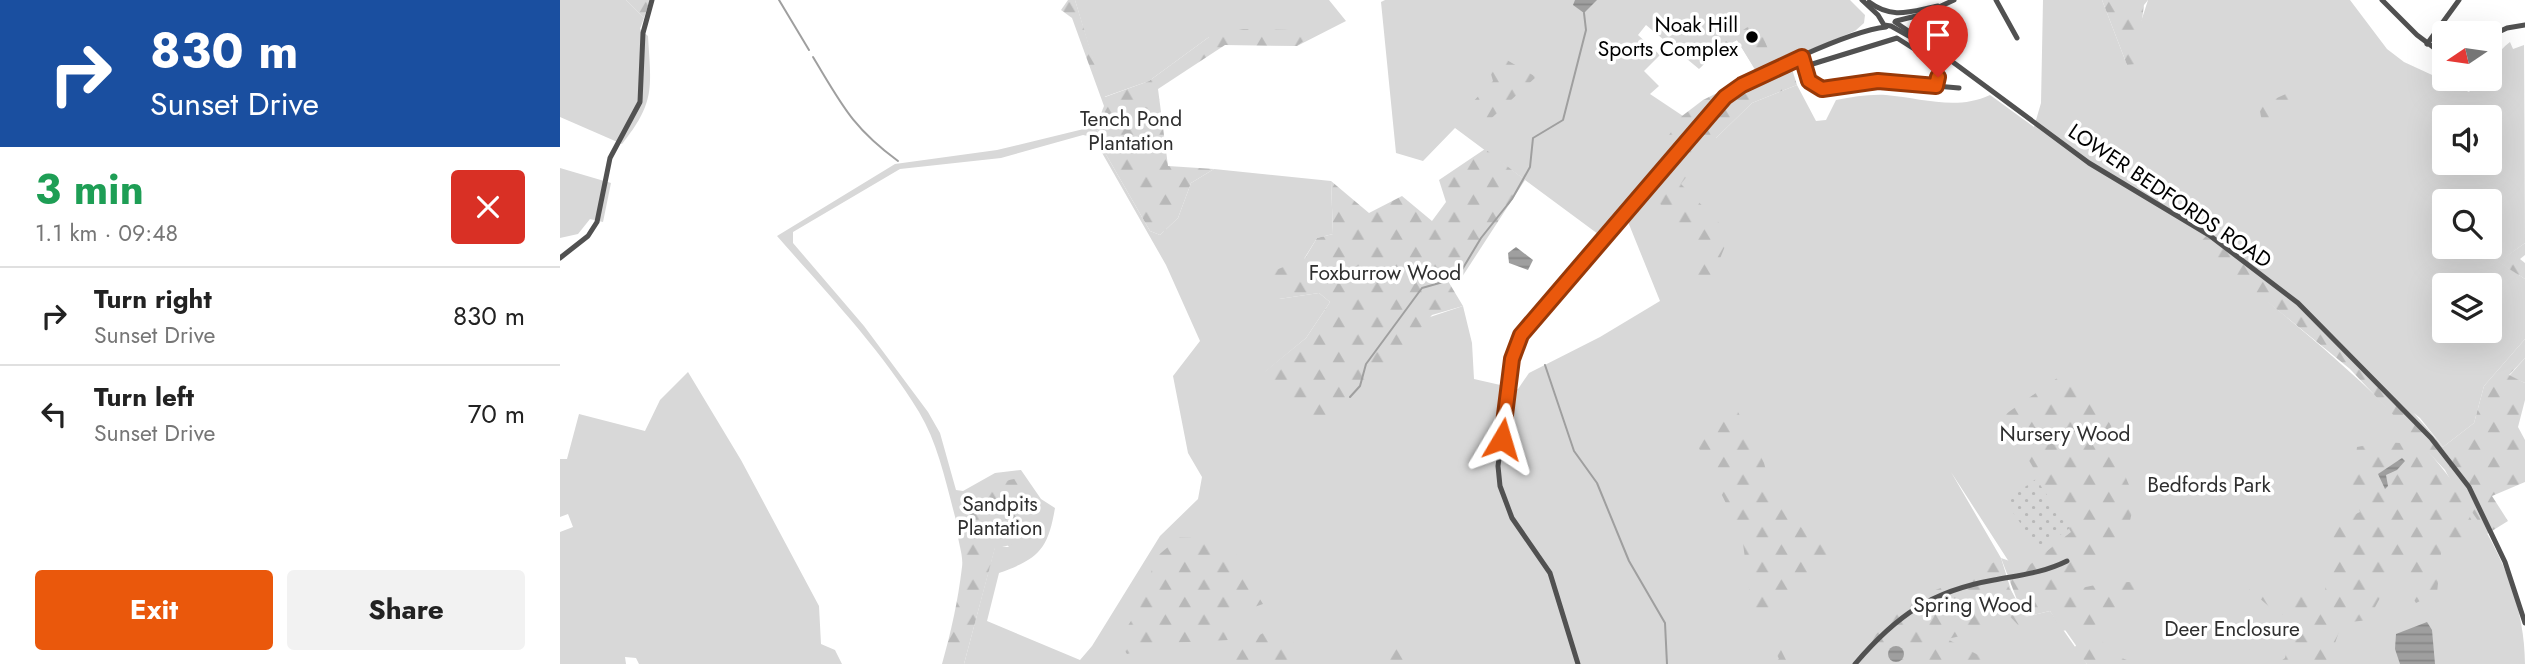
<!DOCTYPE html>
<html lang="en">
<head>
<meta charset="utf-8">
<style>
	:root { --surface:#fff; --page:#f2f2f2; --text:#222; --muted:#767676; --line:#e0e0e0; --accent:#ea580c }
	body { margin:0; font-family:Jost,sans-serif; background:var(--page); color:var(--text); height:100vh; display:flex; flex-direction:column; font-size:26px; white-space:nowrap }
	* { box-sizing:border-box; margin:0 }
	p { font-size:23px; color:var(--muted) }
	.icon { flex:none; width:38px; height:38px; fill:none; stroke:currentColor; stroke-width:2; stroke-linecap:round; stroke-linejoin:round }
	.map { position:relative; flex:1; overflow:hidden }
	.panel { display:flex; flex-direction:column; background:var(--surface); width:560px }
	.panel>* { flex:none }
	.top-card { background:#1a4fa0; color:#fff; overflow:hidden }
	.needle { width:46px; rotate:257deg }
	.controls { position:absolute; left:1872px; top:21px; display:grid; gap:14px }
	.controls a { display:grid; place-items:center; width:70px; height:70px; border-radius:7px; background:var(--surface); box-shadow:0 7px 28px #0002; font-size:35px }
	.pin { position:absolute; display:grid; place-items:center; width:60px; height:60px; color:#fff; margin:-72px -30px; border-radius:50% 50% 50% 0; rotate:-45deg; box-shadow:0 0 7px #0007 }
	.pin .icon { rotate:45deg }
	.me { position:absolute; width:77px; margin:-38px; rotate:7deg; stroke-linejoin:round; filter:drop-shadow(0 0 5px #0008) }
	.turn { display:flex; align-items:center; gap:24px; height:147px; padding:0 35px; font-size:32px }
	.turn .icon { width:91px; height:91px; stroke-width:2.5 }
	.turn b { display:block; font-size:49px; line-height:60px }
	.round { display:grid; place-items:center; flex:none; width:74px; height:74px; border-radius:7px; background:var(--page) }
	.headline { display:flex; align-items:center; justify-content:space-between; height:119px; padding:0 35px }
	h1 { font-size:42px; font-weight:700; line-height:52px; color:#1e9e55 }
	.button { display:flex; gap:14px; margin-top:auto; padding:14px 35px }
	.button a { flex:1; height:80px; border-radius:7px; background:var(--accent); color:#fff; font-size:28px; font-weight:700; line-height:80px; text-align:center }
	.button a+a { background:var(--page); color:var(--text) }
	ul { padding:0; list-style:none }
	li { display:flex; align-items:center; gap:21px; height:98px; padding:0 35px; border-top:2px solid var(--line) }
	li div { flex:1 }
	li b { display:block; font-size:26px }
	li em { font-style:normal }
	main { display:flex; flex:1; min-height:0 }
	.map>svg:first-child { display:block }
</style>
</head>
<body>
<main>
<section class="panel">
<div class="top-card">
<div class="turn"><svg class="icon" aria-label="right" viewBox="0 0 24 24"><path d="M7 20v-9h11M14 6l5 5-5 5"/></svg><div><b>830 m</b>Sunset Drive</div></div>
</div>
<div class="headline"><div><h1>3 min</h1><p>1.1 km · 09:48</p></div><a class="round" style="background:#d93025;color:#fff"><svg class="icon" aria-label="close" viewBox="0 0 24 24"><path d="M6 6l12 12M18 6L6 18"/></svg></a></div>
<ul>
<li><svg class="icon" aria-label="right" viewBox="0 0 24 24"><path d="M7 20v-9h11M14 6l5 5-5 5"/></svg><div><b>Turn right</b><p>Sunset Drive</p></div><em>830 m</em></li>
<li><svg class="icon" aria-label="left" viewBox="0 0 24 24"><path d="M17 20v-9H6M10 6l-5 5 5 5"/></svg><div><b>Turn left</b><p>Sunset Drive</p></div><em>70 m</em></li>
</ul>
<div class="button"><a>Exit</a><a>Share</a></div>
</section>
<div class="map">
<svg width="1965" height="664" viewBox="0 0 1965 664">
	<defs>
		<pattern id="forest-firs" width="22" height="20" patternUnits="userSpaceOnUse" patternTransform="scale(1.75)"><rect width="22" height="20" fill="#d8d8d8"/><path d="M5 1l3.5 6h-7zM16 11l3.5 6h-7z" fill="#b8b8b8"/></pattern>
		<pattern id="garden-dots" width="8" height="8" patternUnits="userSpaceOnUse" patternTransform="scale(1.75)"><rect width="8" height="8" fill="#d8d8d8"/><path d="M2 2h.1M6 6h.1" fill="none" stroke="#b8b8b8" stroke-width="1.8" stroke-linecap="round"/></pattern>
		<pattern id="water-rules" width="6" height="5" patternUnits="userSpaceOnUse" patternTransform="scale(1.75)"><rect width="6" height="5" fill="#9f9f9f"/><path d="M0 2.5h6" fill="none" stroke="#878787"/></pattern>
	</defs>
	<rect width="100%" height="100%" fill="#fff"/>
	<!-- green -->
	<g fill="#d8d8d8" fill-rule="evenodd">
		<path d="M0,0H66L84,18L80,29L88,36C91,87 96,102 62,144L0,117Z"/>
		<polygon points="515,0 769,0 786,21 737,46 747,38 649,37 589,81 544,97"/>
		<path d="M825,0H1290L1305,15L1304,23L1295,31L1197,72L1177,40L1160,49L1139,69L1086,25L1078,35L1100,55L1084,71L1099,86L1090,94L1156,138L1192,103L1237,85L1256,121L1266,120L1276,100C1293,97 1309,94 1326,95C1362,98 1396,111 1430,95L1474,127L1481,103L1483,0H1542L1567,65L1588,0H1790L1827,49L1844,62L1909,92L1920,79H1930C1930,63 1937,52 1950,42L1953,49L1964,45L1965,243L1939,262L1965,279V339L1924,386L1914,423L1883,447L1860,418L1707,301C1812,387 1965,517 1965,664H1529L1489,607L1462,582L1391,472L1441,558L1451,590L1465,617L1490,611L1527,664H404L435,547H449L408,503L397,524C387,488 379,445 359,412C320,348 266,292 217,236L335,164L437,150L536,126L544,151L590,231L600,235L618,218L631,183L654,169L771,181L773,234L757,238L719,299L759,293L770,302L746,338L705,372L903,306L912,343L914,379L958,389L969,373L1040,337L1100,301L1062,207L1038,234L895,128L863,161L836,153L821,2ZM1885,117H1930V163H1885ZM523,135L533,137L606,265L640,341L613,376L628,453L642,477L638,499L600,536L532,646L520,660L427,621L439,573C478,559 488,550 495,508L481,499L461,470L435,473L403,491L396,490L380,433L368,412L304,326L233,243V232L340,169L441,158ZM1885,201H1930V247H1885ZM1885,285H1930V331H1885Z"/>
		<polygon points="0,168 51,183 43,222 30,219 18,234 0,238"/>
		<polygon points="1965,358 1965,383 1949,376"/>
		<polygon points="128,372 181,460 259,606 261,644 275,650 282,664 79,664 76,658 65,657 66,664 0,664 0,532 13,527 8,514 0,517 0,459 7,459 19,414 85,431 100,400"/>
	</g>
	<!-- forest -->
	<g fill="url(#forest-firs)">
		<polygon points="66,0 90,0 84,18"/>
		<polygon points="508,0 515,0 545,97 589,81 649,37 683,29 733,30 748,38 737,46 665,45 598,89 608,166 654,169 631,183 618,218 600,235 590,231 544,151 536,126 544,106 512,18 501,10"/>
		<polygon points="1542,0 1588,0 1584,5 1576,64 1567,65"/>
		<polygon points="1197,21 1217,72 1232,69 1237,85 1192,103 1156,138 1121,184 1170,234 1150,283 1136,277 1149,255 1078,181 1122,116 1143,100 1197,73 1177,40 1160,49 1166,41"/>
		<polygon points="935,53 976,77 923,126 905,110 933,81 929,67"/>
		<polygon points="1744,86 1747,92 1709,131 1703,127 1699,106"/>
		<polygon points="925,149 965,180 902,277 888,281 903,306 872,315 783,417 753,420 714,393 703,373 746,338 770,302 759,293 719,299 709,273 745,258 757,238 773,234 771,181 809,213 842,196 872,221 886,202 879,180"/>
		<path d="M1654,227C1735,295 1816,365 1883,447L1914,423L1924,386L1965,339V358L1949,375L1965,383V400L1958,427L1965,440V482L1932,496L1948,521L1927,534L1893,484L1916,529L1905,562L1882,544L1877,593L1856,603L1824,554L1832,576L1808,620L1782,623L1774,646L1777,664H1717L1725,658L1734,620L1713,610L1689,589L1765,593C1770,556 1762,528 1800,512L1792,488L1797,447C1851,436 1857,444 1892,483L1885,470L1790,369L1638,245Z"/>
		<polygon points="1965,243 1965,255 1960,259 1965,263 1965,279 1938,262"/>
		<polygon points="1513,367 1551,425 1555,452 1569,485 1572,512 1563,551 1555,559 1518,564 1521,588 1545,583 1570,582 1573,578 1591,592 1555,621 1502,631 1490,611 1465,617 1470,627 1459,626 1442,608 1437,628 1387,639 1436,664 1371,664 1356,657 1343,664 1318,664 1310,640 1342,609 1368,593 1411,576 1434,562 1459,605 1441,558 1467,567 1511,532 1443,416"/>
		<polygon points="1178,412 1204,463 1211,489 1232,519 1274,556 1274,567 1201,620 1192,611 1182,536 1132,434 1135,423"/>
		<path d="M460,478L476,507C467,531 462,546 435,548L404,664H382C391,632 398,601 402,567C404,553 395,537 398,524C403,495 435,482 460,478Z"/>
		<polygon points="620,537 672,540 679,565 703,604 659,619 668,640 609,643 567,654 558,641 580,607 596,557"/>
		<polygon points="719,625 748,660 743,664 663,664 659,656"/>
		<polygon points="1203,626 1209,626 1228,664 1212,664 1219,659"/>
		<polygon points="1523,637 1540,637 1549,653 1577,664 1527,664 1514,648"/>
		<polygon points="830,642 856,650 873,664 855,664 851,661 809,664 811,658"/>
	</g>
	<!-- garden -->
	<polygon fill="url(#garden-dots)" points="1476,479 1510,528 1479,550 1445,501"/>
	<!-- water -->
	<g fill="url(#water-rules)">
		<polygon points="1015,0 1037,0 1024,13 1013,5"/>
		<polygon points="956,247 973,260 968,270 949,263 948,253"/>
		<polygon points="1842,458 1845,461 1837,470 1826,475 1828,486 1825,489 1818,474"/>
		<polygon points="1867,622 1872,630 1875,664 1840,664 1835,649 1836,634"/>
		<circle cx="1336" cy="654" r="8"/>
	</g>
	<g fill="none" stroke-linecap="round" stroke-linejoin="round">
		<!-- stream -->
		<g stroke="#9f9f9f" stroke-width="2">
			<polyline points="219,0 249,50"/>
			<path d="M253,57C282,105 292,127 338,161"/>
			<polyline points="985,365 1014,451 1037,483 1069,561 1105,623 1107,664"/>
			<polyline points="790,397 800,386 806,364 862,288 897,278 921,238 952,199 970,167 973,138 1003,120 1026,30 1024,13"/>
		</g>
		<!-- minor -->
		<g stroke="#515151" stroke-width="5">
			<polyline points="1302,0 1318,15 1324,25 1331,26 1386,57 1529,163 1649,235 1738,303 1871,438 1909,487 1945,562 1965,623"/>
			<polyline points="1436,0 1457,38"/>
			<polyline points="1822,0 1857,35 1885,56"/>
			<path d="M1309,2C1333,20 1351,11 1378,6"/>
			<polyline points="1336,21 1364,14 1394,0"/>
			<polyline points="1335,22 1375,49"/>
			<polyline points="1930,36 1947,28 1965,25"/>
			<polyline points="1362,37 1359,27 1364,14"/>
			<polyline points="1867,44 1899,0"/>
			<polyline points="1242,57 1249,81 1262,89 1318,81 1379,83 1370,59 1337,38 1246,66"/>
			<polyline points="1376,86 1399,88"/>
			<polyline points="0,258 28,236 37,222 50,158 80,102 83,33 92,0"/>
			<path d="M1018,664L990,573L952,518L940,486L938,466L952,359L961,335L974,319L1165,97C1195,75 1289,31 1326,27"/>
			<path d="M1295,664C1336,616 1371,591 1434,580C1460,575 1483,573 1507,561"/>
		</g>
	</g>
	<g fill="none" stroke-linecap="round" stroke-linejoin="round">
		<!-- route casing -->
		<g stroke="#983908" stroke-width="18">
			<polyline id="route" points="942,439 952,359 961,335 1165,97 1182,85 1242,57 1249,81 1262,89 1318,81 1376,86 1378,77"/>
		</g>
		<!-- route -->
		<use href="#route" stroke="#ea580c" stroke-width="12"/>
	</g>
	<!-- markers -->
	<circle fill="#000" stroke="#fff" stroke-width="2.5" cx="1192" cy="37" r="7"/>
	<g text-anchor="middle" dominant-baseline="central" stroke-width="7" stroke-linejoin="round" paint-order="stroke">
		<!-- poi labels -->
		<g font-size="21" fill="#000" stroke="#fff" text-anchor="end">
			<text x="1178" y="25">Noak Hill<tspan x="1178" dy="24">Sports Complex</tspan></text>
		</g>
		<!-- park labels -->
		<g font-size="21" fill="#2f2f2f" stroke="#fff">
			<text x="571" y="119">Tench Pond<tspan x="571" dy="24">Plantation</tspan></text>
			<text x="825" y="273">Foxburrow Wood</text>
			<text x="1505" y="434">Nursery Wood</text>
			<text x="1649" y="485">Bedfords Park</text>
			<text x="440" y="504">Sandpits<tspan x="440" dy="24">Plantation</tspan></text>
			<text x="1413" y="605">Spring Wood</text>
			<text x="1672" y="629">Deer Enclosure</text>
		</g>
		<!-- street labels -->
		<g font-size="21" fill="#000" stroke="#fff">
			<text transform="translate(1610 196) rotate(34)">LOWER BEDFORDS ROAD</text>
		</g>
	</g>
</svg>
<div class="controls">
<a><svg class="needle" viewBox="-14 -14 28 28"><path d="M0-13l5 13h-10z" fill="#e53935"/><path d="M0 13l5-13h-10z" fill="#767676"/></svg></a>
<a><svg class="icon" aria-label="sound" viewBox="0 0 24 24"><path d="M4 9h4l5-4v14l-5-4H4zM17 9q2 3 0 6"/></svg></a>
<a><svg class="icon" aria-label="search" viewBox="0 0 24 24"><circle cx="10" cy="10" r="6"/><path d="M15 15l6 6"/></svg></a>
<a><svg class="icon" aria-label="layers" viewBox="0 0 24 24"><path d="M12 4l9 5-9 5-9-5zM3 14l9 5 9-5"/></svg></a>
</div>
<div class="pin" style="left:1378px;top:77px;background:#d93025"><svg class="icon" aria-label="arrive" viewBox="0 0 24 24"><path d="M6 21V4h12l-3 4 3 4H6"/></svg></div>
<svg class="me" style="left:942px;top:439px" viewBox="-20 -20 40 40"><path d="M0-17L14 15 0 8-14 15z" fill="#ea580c" stroke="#fff" stroke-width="4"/></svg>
</div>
</main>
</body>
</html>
